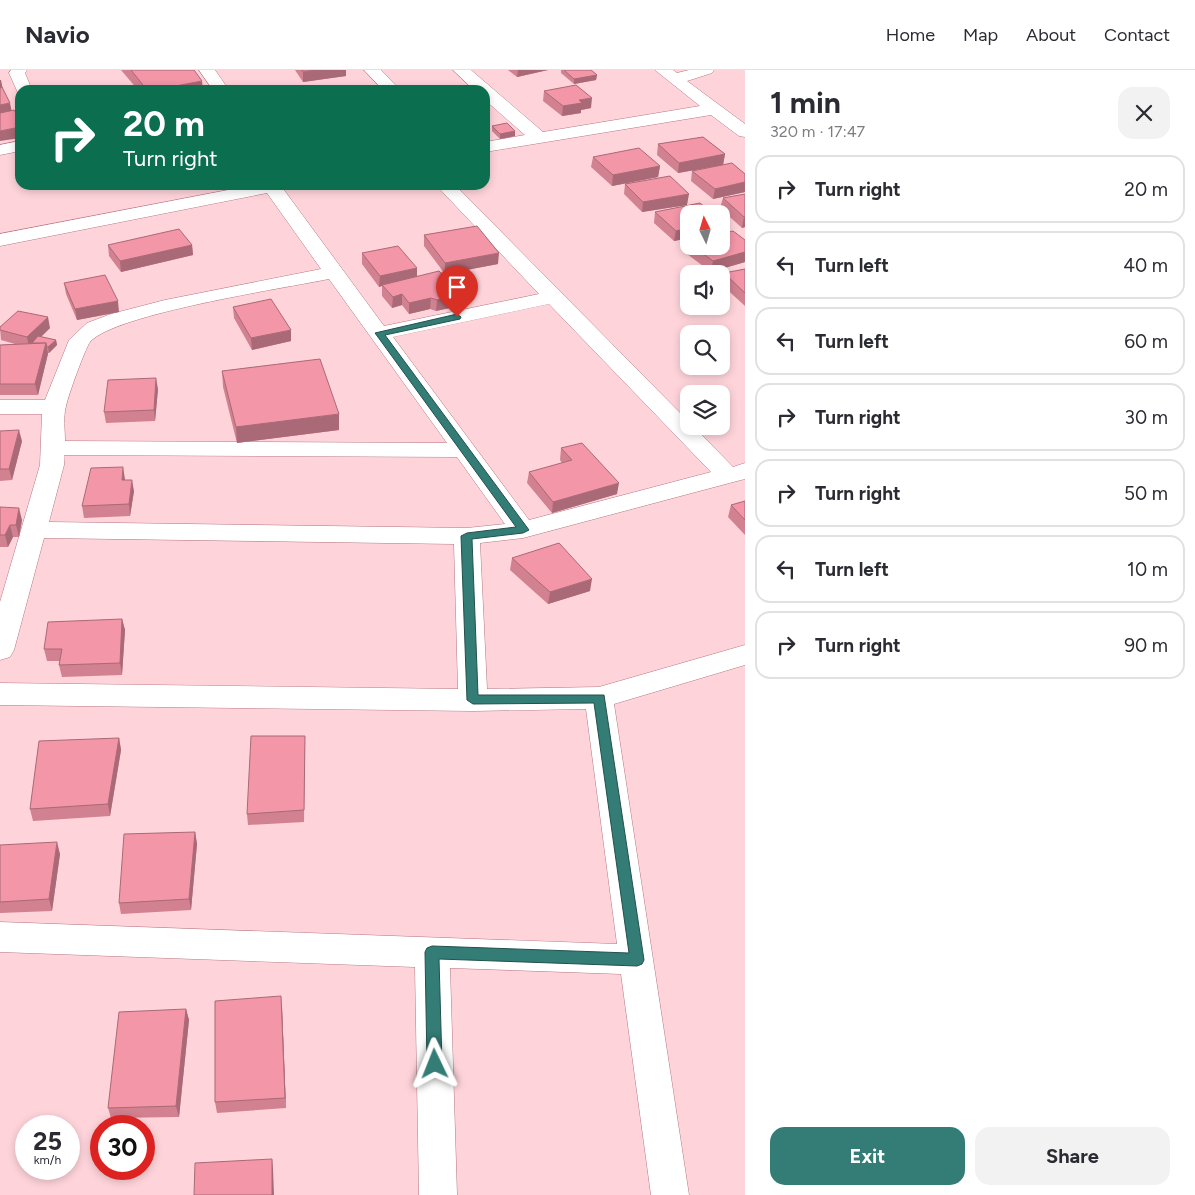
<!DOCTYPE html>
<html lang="en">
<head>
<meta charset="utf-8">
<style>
	:root { --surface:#fff; --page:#f2f2f3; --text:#2b2b33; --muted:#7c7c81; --line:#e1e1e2; --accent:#347c76 }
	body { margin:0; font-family:Figtree,sans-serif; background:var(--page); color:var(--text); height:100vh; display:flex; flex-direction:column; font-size:19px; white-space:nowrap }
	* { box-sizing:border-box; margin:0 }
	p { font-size:16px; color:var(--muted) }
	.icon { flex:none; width:28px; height:28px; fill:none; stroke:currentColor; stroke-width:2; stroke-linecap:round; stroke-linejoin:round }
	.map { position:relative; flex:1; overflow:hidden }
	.side { display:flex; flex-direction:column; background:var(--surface); width:450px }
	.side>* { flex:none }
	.banner { position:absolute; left:15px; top:15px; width:475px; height:105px; border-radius:15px; box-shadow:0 2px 8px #0003; background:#0b6e4f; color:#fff; overflow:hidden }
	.needle { width:32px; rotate:355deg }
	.fabs { position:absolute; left:680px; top:135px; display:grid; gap:10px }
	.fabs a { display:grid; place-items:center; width:50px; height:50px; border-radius:10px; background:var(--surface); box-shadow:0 2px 8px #0003; font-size:25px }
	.speed { position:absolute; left:15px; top:1045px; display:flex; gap:10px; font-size:25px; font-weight:700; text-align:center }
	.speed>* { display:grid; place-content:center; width:65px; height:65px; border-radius:50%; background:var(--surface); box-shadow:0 2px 8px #0003; line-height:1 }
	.speed small { font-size:12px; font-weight:400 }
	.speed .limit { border:8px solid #d22; background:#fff; color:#111 }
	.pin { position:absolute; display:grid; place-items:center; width:42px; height:42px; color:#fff; margin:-51px -21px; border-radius:50% 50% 50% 0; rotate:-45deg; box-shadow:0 0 5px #0007 }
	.pin .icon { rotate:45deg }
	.me { position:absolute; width:55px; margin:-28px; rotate:358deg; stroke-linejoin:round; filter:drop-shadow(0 0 4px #0008) }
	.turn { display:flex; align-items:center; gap:18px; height:105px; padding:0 25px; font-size:22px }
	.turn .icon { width:65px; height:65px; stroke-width:2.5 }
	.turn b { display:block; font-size:35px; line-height:42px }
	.round { display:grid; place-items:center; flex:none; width:52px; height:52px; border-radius:15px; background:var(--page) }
	.overview { display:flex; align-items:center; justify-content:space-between; height:85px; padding:0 25px }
	h1 { font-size:30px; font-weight:700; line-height:38px }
	.cta { display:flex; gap:10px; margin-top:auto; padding:10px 25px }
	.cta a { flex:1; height:58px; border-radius:15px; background:var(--accent); color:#fff; font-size:20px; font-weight:700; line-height:58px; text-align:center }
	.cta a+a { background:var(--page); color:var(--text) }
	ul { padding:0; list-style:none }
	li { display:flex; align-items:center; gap:15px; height:68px; margin:0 10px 8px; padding:0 15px; border:2px solid var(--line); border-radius:15px }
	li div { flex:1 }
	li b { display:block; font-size:19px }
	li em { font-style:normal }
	header { display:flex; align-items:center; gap:30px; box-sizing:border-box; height:70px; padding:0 25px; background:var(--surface); border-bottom:1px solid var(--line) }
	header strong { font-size:24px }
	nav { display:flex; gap:28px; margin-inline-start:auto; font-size:18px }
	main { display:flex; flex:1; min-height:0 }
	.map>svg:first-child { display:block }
</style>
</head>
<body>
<header>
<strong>Navio</strong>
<nav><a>Home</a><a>Map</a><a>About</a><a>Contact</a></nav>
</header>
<main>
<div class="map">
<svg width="745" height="1125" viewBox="0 0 745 1125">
	<rect width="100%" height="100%" fill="#fed4da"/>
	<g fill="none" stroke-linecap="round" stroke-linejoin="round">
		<!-- minor casing -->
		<g stroke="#b67782" stroke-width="1">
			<g id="minor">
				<polygon points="11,0 27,0 25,3 32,20 20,20 20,24 18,23 9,3"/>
				<polygon points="199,0 215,0 229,20 213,20"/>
				<polygon points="364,0 381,0 400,20 383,20"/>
				<polygon points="453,0 471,0 543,62 700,36 655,0 673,0 677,3 689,0 714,0 712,3 687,11 745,54 745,67 739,66 711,45 485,82 485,72 525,65 485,30 485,20 474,20"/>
				<polygon points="20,71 20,81 0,85 0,75"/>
				<path d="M254,115H291L284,120L384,256L539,224L436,115H455L689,352V356H693L733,397L745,393V409L737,411L523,468L480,473L487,619L599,617L745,575V595L614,634L689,1125H651L621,904L450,898L457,1125H419L415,897L0,882V852L617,874L586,639L473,641L0,635V613L458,619L454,474L44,468L14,580L10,587L0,590V532L40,395L42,344H0V330H45L69,270L87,253L111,244L165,230L321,199L267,123L0,176V164ZM329,209L447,373L65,371C65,360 63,347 66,336C68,326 85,279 90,272C114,244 285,218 329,209ZM549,234L711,402L529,450L393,267ZM64,385L457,387L505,454L467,458L49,452L64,395Z"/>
			</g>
		</g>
		<!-- minor -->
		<use href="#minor" fill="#fff" fill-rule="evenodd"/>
	</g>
	<!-- wall -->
	<g fill="#d18190">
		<polygon points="121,0 194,0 203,20 138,20"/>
		<polygon points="295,0 346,0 346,6 303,12"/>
		<polygon points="508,0 548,0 517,7"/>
		<polygon points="561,0 591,0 597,5 596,10 574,14 561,3"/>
		<polygon points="544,21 591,38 581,40 581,43 562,46 543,31"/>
		<polygon points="492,56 515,66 500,69 492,61"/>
		<polygon points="703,67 725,84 723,95 732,93 745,104 745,122 713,129 691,111 692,101 722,95 678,103 657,85 658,74"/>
		<polygon points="593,87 660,96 658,107 612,116 591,97"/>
		<polygon points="625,114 687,135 642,142 624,124"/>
		<polygon points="745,124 745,157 742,158 720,138 723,128"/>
		<polygon points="655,142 689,144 689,168 674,171 654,153"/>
		<polygon points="424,165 498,194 445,204 424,176"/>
		<polygon points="745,170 745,192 711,202 687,184 689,175 689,176 721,176"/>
		<polygon points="108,175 192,175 193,185 121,202 109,186"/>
		<polygon points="362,183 417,206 454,217 454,237 436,241 430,239 409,244 402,235 392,238 382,226 382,216 379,217 362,194"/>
		<polygon points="745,199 745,236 721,214 724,203"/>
		<polygon points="64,213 119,242 77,250 66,224"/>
		<polygon points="233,237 291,271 252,280 234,248"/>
		<polygon points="0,257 50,258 41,267 56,270 57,275 49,283 48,283 38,325 0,325 0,275 15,274 1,270"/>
		<polygon points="222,301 339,360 237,373 223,317"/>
		<polygon points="158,319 155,351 106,353 104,342"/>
		<polygon points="0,361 22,371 12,410 0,411"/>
		<polygon points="561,378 617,424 552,443 527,413 529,402 562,393 560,390"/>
		<polygon points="125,410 134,421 130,446 84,448 82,436"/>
		<polygon points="745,431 745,465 728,447 731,435"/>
		<polygon points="0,437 22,450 19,467 13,467 8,477 0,477"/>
		<polygon points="512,488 590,521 548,534 510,500"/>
		<polygon points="122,549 125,560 122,605 62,607 59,595 60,591 47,591 44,579"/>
		<polygon points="305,666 305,678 304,752 248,755 247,744"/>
		<polygon points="119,668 121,680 110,746 33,751 30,739"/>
		<polygon points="195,762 197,774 191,840 121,844 119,833"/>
		<polygon points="0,775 60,784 52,841 0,843"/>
		<polygon points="282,937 286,1038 217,1043 215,1032"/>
		<polygon points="186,939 189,950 179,1047 111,1048 108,1038"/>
	</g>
	<!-- shaded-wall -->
	<g fill="#aa6976">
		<polygon points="316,0 346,0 346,6 303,12 303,2"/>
		<polygon points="518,0 548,0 517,7"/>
		<polygon points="597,5 596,10 574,14 574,9"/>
		<polygon points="0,10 1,10 3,20 0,20"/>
		<polygon points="202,11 203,20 155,20"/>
		<polygon points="592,28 591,38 581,40 581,43 562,46 563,36 579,30"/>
		<polygon points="10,33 12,43 0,45 0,35"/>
		<polygon points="20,57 20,68 0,71 0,61"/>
		<polygon points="515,61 515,66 500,69 500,64"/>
		<polygon points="725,84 723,95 678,103 679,93"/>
		<polygon points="660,96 658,107 612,116 613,105"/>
		<polygon points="745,112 745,122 713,129 715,119"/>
		<polygon points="689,124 687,135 642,142 643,132"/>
		<polygon points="744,147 745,147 745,157 742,158"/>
		<polygon points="689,158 689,168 674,171 676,161"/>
		<polygon points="192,175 193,185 121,202 120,191"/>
		<polygon points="745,182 745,192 711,202 713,191"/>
		<polygon points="499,183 498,194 445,204 445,193"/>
		<polygon points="417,198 417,209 382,215 382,216 379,217 380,206"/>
		<polygon points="454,217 454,237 436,241 437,230 448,218"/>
		<polygon points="402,224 402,235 392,238 393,227"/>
		<polygon points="431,228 430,239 409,244 409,233"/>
		<polygon points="118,231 119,242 77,250 75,239"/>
		<polygon points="48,247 50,258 29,278 27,267"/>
		<polygon points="291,260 291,271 252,280 251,268"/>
		<polygon points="56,270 57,275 49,283 48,277"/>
		<polygon points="46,273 48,284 38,325 35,314"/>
		<polygon points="156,308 158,319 155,351 154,340"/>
		<polygon points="339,344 339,360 237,373 236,357"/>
		<polygon points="19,360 22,371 12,410 9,399"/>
		<polygon points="123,397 125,409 124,421 122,410"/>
		<polygon points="132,410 134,421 130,446 129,434"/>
		<polygon points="619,413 617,424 552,443 553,432"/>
		<polygon points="19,438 22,450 19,467 16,455"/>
		<polygon points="10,455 13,467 8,477 5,465"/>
		<polygon points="592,509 590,521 548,534 550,522"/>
		<polygon points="122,549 125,560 122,605 120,593"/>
		<polygon points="119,668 121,680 110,746 108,734"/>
		<polygon points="195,762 197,774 191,840 189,829"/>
		<polygon points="57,772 60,784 52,841 49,829"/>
		<polygon points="281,926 282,937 286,1038 285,1028"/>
		<polygon points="186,939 189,950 179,1047 176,1036"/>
		<polygon points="272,1089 273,1099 274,1125 272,1125"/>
	</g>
	<!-- building -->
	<g fill="#f396a8" stroke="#aa6976">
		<polygon points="131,0 194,0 202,11 155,20 147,20"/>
		<polygon points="302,0 316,0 303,2"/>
		<polygon points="564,0 591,0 597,5 574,9"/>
		<polygon points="576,15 592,28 579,30 582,33 563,36 544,21"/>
		<polygon points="2,17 10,33 0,35 0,18"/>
		<polygon points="14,40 20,49 20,57 0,61 0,43"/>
		<polygon points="507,53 515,61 500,64 492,56"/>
		<polygon points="703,67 725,84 679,93 658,74"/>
		<polygon points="639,78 660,96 613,105 593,87"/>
		<polygon points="732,93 745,104 745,112 715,119 692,101"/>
		<polygon points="670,106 689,124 643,132 625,114"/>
		<polygon points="745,124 745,147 744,147 723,128"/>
		<polygon points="700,133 713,144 689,144 689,158 676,161 655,142"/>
		<polygon points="477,156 499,183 445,193 424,165"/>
		<polygon points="179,159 192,175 120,191 108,175"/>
		<polygon points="733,161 745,170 745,182 713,191 693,176 721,176 721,164"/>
		<polygon points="398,176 417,198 380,206 362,183"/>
		<polygon points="745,199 745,223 724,203"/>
		<polygon points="439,201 454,217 448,218 455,226 437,230 431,228 409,233 402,224 393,227 382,215"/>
		<polygon points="105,205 118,231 75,239 64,213"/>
		<polygon points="271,229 291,260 251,268 233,237"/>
		<polygon points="18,241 48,247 27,267 0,260 0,257"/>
		<polygon points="38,266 56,270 48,277 47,277 46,273 32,273"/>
		<polygon points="46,273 35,314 0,314 0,275"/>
		<polygon points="320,289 339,344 236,357 222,301"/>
		<polygon points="156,308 154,340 104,342 108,310"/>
		<polygon points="19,360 9,399 0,399 0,361"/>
		<polygon points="582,373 619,413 553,432 529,402 572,390 561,378"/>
		<polygon points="123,397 122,410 132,410 129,434 82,436 91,398"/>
		<polygon points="745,431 745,450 731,435"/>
		<polygon points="0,437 19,438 16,455 10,455 5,465 0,465"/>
		<polygon points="559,473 592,509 550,522 512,488"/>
		<polygon points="122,549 120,593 59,595 62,579 44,579 48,552"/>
		<polygon points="251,666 305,666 304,740 247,744"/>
		<polygon points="119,668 108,734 30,739 39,671"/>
		<polygon points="195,762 189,829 119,833 124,764"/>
		<polygon points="57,772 49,829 0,832 0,775"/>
		<polygon points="281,926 285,1028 215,1032 215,931"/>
		<polygon points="186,939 176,1036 108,1038 119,942"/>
		<polygon points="272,1089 272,1125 194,1125 195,1093"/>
	</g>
	<!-- route -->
	<polygon fill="#347c76" stroke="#22514d" points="457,244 461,247 460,249 385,265 529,460 523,463 472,469 478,625 604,625 644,890 642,894 637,896 439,889 442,994 440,999 435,1001 430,999 427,994 425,882 427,878 432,876 629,883 594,633 473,634 467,630 461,466 467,463 516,457 375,263"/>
</svg>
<div class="fabs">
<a><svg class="needle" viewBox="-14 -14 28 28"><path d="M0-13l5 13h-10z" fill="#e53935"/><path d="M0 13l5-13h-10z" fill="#7c7c81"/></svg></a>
<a><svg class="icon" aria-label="sound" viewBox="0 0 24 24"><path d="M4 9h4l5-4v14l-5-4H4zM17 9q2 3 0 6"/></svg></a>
<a><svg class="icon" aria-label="search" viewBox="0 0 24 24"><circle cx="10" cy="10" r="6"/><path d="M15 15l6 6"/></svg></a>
<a><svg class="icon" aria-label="layers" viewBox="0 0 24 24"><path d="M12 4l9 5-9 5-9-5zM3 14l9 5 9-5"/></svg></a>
</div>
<div class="speed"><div>25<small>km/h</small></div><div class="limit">30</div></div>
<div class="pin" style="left:457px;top:247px;background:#d93025"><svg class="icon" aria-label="arrive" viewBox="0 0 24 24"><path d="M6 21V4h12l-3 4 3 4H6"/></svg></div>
<svg class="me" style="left:435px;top:994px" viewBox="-20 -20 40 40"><path d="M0-17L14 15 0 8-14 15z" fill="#347c76" stroke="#fff" stroke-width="4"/></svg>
<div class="banner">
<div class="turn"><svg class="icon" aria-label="right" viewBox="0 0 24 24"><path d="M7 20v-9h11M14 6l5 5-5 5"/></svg><div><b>20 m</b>Turn right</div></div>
</div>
</div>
<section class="side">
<div class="overview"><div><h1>1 min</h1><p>320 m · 17:47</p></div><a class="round"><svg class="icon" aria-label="close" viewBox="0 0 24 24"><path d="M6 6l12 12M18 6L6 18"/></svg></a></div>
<ul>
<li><svg class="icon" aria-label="right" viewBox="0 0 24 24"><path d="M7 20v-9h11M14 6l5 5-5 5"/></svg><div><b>Turn right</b></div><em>20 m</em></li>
<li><svg class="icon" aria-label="left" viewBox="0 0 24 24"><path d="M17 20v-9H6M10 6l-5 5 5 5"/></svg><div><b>Turn left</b></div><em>40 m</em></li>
<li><svg class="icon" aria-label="left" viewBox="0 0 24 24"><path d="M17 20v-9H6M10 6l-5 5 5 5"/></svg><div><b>Turn left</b></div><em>60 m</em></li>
<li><svg class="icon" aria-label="right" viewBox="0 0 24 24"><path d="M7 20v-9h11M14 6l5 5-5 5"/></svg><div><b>Turn right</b></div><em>30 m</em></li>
<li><svg class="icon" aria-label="right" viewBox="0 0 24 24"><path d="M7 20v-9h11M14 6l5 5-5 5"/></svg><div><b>Turn right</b></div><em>50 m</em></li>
<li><svg class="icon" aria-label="left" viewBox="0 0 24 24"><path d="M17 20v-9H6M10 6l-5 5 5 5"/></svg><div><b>Turn left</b></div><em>10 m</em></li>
<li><svg class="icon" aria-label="right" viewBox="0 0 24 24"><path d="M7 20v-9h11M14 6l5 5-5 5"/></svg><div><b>Turn right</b></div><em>90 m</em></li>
</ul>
<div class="cta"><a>Exit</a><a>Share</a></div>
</section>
</main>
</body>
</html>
